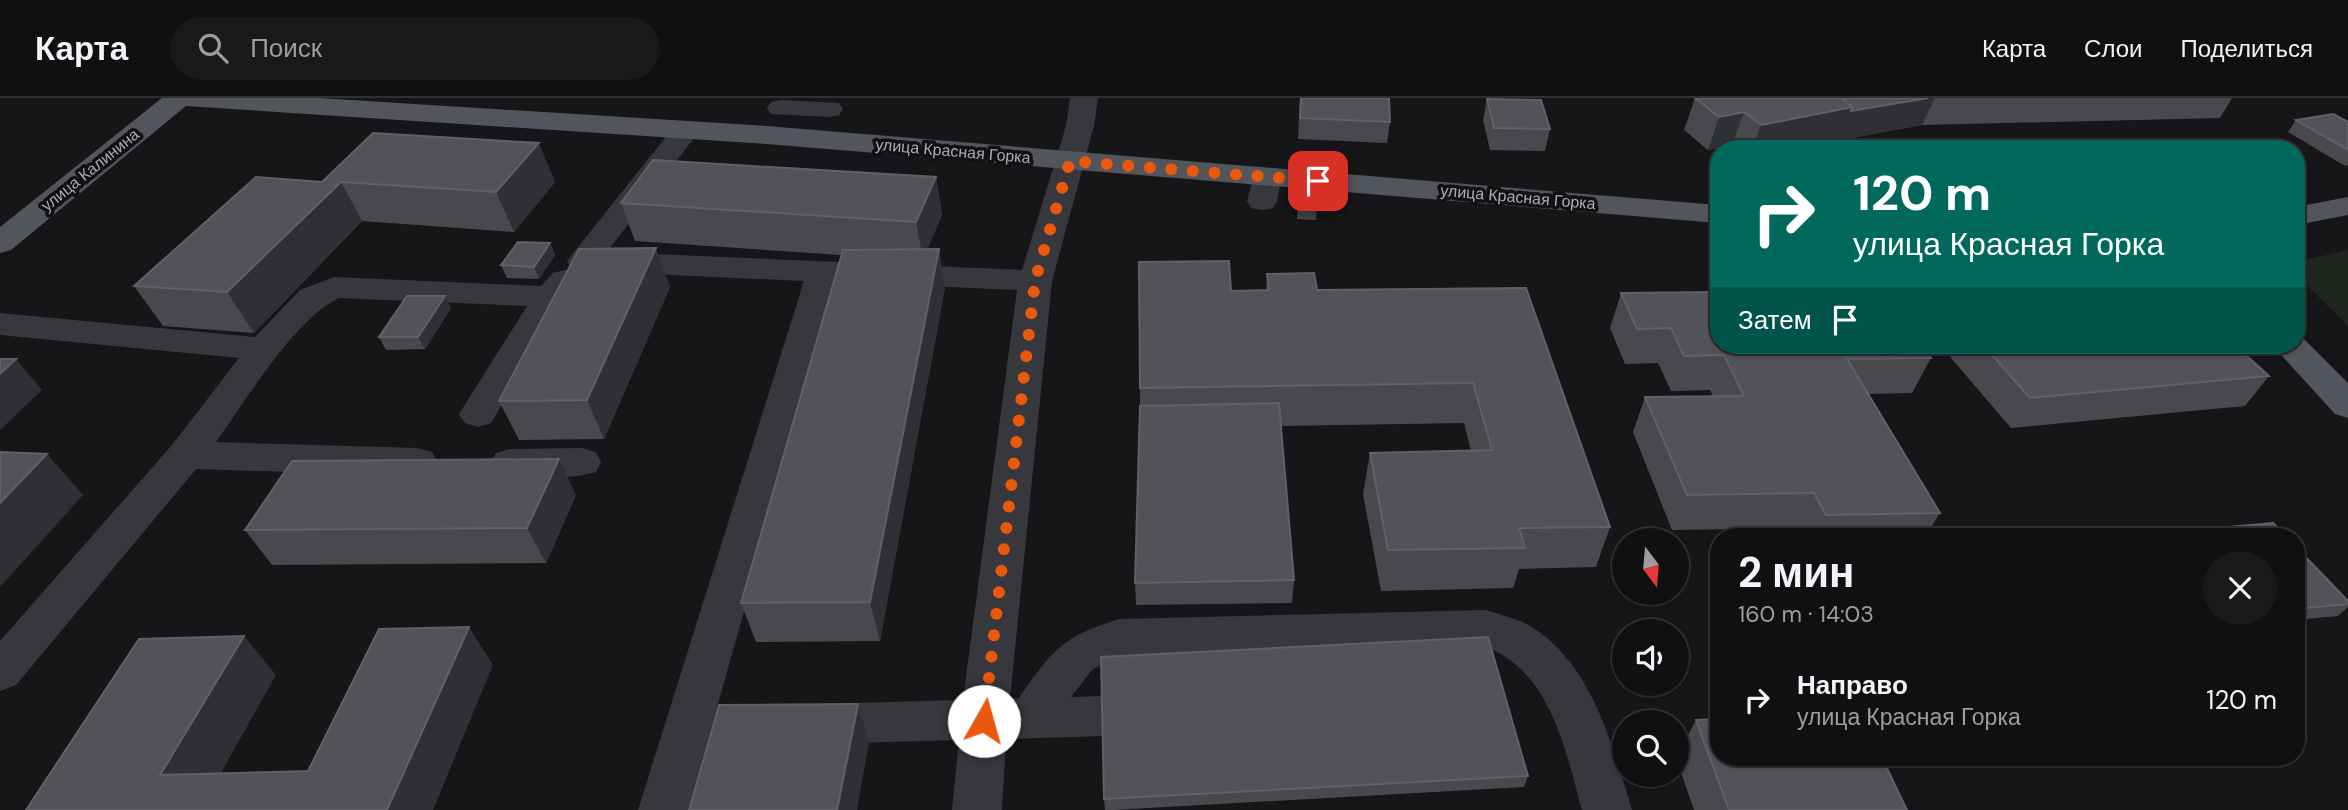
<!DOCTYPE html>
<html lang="ru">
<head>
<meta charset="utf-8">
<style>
	:root { --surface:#101012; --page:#19191b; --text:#f1f3f6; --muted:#9c9d9f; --line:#303032 }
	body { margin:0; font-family:"DM Sans",sans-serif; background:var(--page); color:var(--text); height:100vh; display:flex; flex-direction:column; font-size:26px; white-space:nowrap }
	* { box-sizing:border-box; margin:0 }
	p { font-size:23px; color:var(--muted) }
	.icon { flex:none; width:38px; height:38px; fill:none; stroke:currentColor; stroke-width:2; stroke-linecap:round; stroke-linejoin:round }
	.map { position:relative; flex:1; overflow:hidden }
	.drawer { position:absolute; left:1710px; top:430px; width:595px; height:238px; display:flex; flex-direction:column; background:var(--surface); border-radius:28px; box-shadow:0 2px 5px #0004,0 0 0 2px var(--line) }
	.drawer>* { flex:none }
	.top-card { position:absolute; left:1710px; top:42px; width:595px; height:214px; border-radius:28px; box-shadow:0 2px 5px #0004,0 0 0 2px var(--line); background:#00695c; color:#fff; overflow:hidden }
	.needle { width:46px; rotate:164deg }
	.controls { position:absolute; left:1612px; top:430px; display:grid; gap:14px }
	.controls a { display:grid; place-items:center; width:77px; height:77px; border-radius:50%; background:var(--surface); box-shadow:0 2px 5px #0004,0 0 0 2px var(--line); font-size:35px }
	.pin { position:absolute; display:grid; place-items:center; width:60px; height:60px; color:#fff; margin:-30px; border-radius:14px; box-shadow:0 4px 10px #0006 }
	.me { position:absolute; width:77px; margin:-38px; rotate:7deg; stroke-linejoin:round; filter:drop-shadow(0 0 5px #0008) }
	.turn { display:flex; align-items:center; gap:24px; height:147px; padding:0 28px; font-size:32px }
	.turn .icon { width:91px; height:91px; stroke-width:2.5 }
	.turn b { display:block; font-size:49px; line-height:60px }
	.then { display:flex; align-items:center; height:66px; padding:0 28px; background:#0003; gap:14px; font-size:26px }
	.round { display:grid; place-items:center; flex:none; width:74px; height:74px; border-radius:37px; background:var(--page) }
	.overview { display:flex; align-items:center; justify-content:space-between; height:119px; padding:0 28px }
	h1 { font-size:42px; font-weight:700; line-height:52px }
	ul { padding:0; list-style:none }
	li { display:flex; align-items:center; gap:21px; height:105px; padding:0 28px }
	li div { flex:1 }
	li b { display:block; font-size:26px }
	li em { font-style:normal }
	header { display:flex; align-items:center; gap:42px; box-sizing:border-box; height:98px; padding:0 35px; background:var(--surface); border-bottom:2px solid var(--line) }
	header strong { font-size:33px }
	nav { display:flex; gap:38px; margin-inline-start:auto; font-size:24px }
	.search { width:490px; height:63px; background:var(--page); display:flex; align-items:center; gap:18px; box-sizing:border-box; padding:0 24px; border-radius:38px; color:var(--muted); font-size:26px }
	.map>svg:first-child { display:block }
</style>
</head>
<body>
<header>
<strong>Карта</strong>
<div class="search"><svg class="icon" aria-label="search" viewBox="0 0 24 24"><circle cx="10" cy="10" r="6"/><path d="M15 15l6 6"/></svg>Поиск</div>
<nav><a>Карта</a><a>Слои</a><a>Поделиться</a></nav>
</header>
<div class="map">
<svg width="2348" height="712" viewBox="0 0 2348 712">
	<rect width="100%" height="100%" fill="#161618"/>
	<!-- green -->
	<polygon fill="#1e261f" points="2348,152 2348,228 2296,177 2296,164"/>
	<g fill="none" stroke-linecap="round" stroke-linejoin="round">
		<!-- minor -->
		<g fill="#37383d" fill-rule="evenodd">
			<path d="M1070,0H1098L1094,28L1052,183L1010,601L1019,600C1053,552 1062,538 1120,521L1486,512C1501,517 1519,521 1532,529C1593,568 1612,647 1632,712H1582C1565,651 1551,573 1484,548L1116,558L1092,572L1071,599L1103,598L1119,604L1126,618L1119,632L1103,638L1006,641L1002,712H952L959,642L813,646L797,640L790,626L797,612L813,606L963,602L1017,192L837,184L688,712H638L804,183L583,173L571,170L567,163L676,26L686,23L696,26L700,32L607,154L1022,172L1066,28Z"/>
			<polygon points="781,2 839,5 843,11 839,17 829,19 771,16 767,10 771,4"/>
			<polygon points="1266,71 1277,74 1281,80 1277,103 1273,110 1262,112 1251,110 1247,103 1255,74"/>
			<path d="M565,172L577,175L582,182L564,204L491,325L478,329L465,325L459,316L527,208L339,200C295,220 245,304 216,344L418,350L432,354L437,364L432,374L418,378L196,371L16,587L0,593V543L172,347L239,260L0,237V215L255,239L300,192L334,179L541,188L553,175Z"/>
			<path d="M582,350L596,354L601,364L596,374C567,382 524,383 496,375L491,365L496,355L510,351Z"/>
		</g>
		<!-- major -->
		<g fill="#53555c" fill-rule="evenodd">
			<polygon points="162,0 319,0 767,28 1718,107 1718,125 767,46 186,8 11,152 0,155 0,129"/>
			<polygon points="2348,99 2348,117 2296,127 2296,109"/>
			<polygon points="2296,237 2302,239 2348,285 2348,320 2335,316 2272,247 2296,247"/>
		</g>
	</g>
	<!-- wall -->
	<g fill="#47494d">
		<polygon points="1300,0 1389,0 1390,24 1387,45 1298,41"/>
		<polygon points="1695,0 2232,0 2220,20 1922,27 1803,49 1805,51 1737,51 1732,47 1708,52 1684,32"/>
		<polygon points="1487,1 1550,31 1545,53 1490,52 1483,22"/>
		<polygon points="2296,22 2348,24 2348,67 2345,68 2288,34"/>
		<polygon points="936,79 942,117 927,151 939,151 945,189 880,543 756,544 741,505 841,157 635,143 621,105"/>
		<polygon points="322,84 555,84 514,134 362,123 254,235 163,228 134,188"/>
		<polygon points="1299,98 1317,110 1316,122 1297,121"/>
		<polygon points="550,145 555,157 539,181 507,180 501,167"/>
		<polygon points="1139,164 1231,193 1266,192 1267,176 1317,192 1526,190 1610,429 1596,469 1519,471 1513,490 1381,493 1363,396 1370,355 1471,353 1464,325 1281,328 1294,482 1292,505 1136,507 1135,485 1140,308"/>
		<polygon points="670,189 604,341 519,342 499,303"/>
		<polygon points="1621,195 1931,260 1912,295 1868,296 1940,415 1925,439 1800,439 1795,430 1672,432 1633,334 1645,299 1713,298 1710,292 1671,293 1658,265 1625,266 1610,230"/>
		<polygon points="451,210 425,251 386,252 379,239"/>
		<polygon points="1940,247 2235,247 2269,278 2245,308 2011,330"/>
		<polygon points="576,397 546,465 272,467 245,432"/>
		<polygon points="2296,449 2348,506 2348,509 2338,518 2296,522"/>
		<polygon points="1696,622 1907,712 1694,712 1676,660"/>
		<polygon points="1528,678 1524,689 1113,712 1105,712 1104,701"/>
	</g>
	<!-- shaded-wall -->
	<g fill="#2f3033">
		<polygon points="1928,0 1935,0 1922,27 1839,42 1851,13"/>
		<polygon points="1853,9 1839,42 1795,51 1763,47 1761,51 1752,51 1761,27"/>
		<polygon points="1744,14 1732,47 1708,52 1719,19"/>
		<polygon points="539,45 555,84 514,134 496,94"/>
		<polygon points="936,79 942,117 923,162 916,124"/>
		<polygon points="341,84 362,123 254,235 227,194"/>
		<polygon points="550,145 555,157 539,181 534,169"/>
		<polygon points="656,150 670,189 604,341 587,302"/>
		<polygon points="939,151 945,189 880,543 870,504"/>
		<polygon points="445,198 451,210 425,251 418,239"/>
		<polygon points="16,261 42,292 0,332 0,276"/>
		<polygon points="47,356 83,397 0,489 0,405"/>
		<polygon points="559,361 576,397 546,465 527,430"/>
		<polygon points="469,529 493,567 433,712 387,712"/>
		<polygon points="244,538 276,577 200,712 160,677"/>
		<polygon points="858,606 869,644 857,712 837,712"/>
	</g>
	<!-- building -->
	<g fill="#525359" stroke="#5f6168" stroke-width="2">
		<polygon points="1301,0 1389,0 1390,24 1300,20"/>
		<polygon points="1695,0 1841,0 1853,9 1761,27 1744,14 1719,19"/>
		<polygon points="1841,0 1928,0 1851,13 1853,9"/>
		<polygon points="1487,1 1541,2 1550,31 1494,30"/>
		<polygon points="2333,16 2348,24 2348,52 2296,22"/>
		<polygon points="373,35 539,45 496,94 341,84 227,194 134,188 256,79 322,84"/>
		<polygon points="1791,41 1805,51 1769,51 1763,47"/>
		<polygon points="653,62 936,79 916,124 621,105"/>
		<polygon points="1299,98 1317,99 1317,110 1298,109"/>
		<polygon points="518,144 550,145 534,169 501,167"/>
		<polygon points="656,150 587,302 499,303 579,151"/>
		<polygon points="939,151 870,504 741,505 843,152"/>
		<polygon points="1229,163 1231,193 1269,192 1267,176 1314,175 1317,192 1526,190 1610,429 1519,430 1525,450 1388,452 1370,355 1492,352 1473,285 1140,290 1139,164"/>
		<polygon points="1718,194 1718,247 1922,247 1931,260 1847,261 1940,415 1826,417 1814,395 1687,397 1645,299 1744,298 1724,257 1684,258 1671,230 1637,231 1621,195"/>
		<polygon points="407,198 445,198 418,239 379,239"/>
		<polygon points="1983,247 2235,247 2269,278 2030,300"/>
		<polygon points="0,261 16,261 0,276"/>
		<polygon points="1279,305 1294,482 1135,485 1140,308"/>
		<polygon points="0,354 47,356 0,405"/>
		<polygon points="559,361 527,430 245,432 292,363"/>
		<polygon points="2273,425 2287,439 2116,439"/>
		<polygon points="2296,449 2348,503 2348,506 2296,511"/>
		<polygon points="469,529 387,712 26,712 139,541 244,538 160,677 308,673 379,531"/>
		<polygon points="1488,539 1528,678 1104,701 1101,559"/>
		<polygon points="858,606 837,712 689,712 719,607"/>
		<polygon points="1718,621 1718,660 1882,660 1907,712 1729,712 1696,622"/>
	</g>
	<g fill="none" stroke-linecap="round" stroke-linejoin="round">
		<!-- route -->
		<polyline stroke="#ea580c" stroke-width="12" stroke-dasharray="0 21.6" points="984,623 1035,183 1070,63 1318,83"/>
	</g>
	<g text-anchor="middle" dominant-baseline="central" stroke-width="7" stroke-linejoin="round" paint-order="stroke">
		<!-- far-street labels -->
		<g font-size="16" fill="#a8adb8" stroke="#111113">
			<text transform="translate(953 53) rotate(5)">улица Красная Горка</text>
			<text transform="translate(90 72) rotate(-39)">улица Калинина</text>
			<text transform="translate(1518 99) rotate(5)">улица Красная Горка</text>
		</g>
	</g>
</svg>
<div class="controls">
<a><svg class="needle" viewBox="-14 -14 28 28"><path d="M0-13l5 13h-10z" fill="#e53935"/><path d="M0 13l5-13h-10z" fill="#9c9d9f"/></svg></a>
<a><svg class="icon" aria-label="sound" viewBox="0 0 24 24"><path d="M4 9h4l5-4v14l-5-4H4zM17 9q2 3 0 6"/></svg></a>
<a><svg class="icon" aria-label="search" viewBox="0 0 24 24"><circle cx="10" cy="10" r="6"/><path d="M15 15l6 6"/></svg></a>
</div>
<div class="pin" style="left:1318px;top:83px;background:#d93025"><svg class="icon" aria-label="arrive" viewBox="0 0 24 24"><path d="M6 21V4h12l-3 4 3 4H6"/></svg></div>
<svg class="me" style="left:984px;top:623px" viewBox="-20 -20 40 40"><circle r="19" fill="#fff"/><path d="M0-13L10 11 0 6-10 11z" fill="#ea580c"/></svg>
<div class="top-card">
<div class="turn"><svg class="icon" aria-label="right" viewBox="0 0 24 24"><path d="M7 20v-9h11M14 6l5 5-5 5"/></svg><div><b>120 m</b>улица Красная Горка</div></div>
<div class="then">Затем<svg class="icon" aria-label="arrive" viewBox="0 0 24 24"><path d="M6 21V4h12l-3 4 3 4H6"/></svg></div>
</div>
<section class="drawer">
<div class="overview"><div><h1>2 мин</h1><p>160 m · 14:03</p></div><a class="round"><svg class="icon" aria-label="close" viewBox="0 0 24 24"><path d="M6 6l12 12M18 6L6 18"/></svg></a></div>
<ul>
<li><svg class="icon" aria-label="right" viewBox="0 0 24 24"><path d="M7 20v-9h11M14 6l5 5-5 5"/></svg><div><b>Направо</b><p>улица Красная Горка</p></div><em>120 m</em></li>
</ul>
</section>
</div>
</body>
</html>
